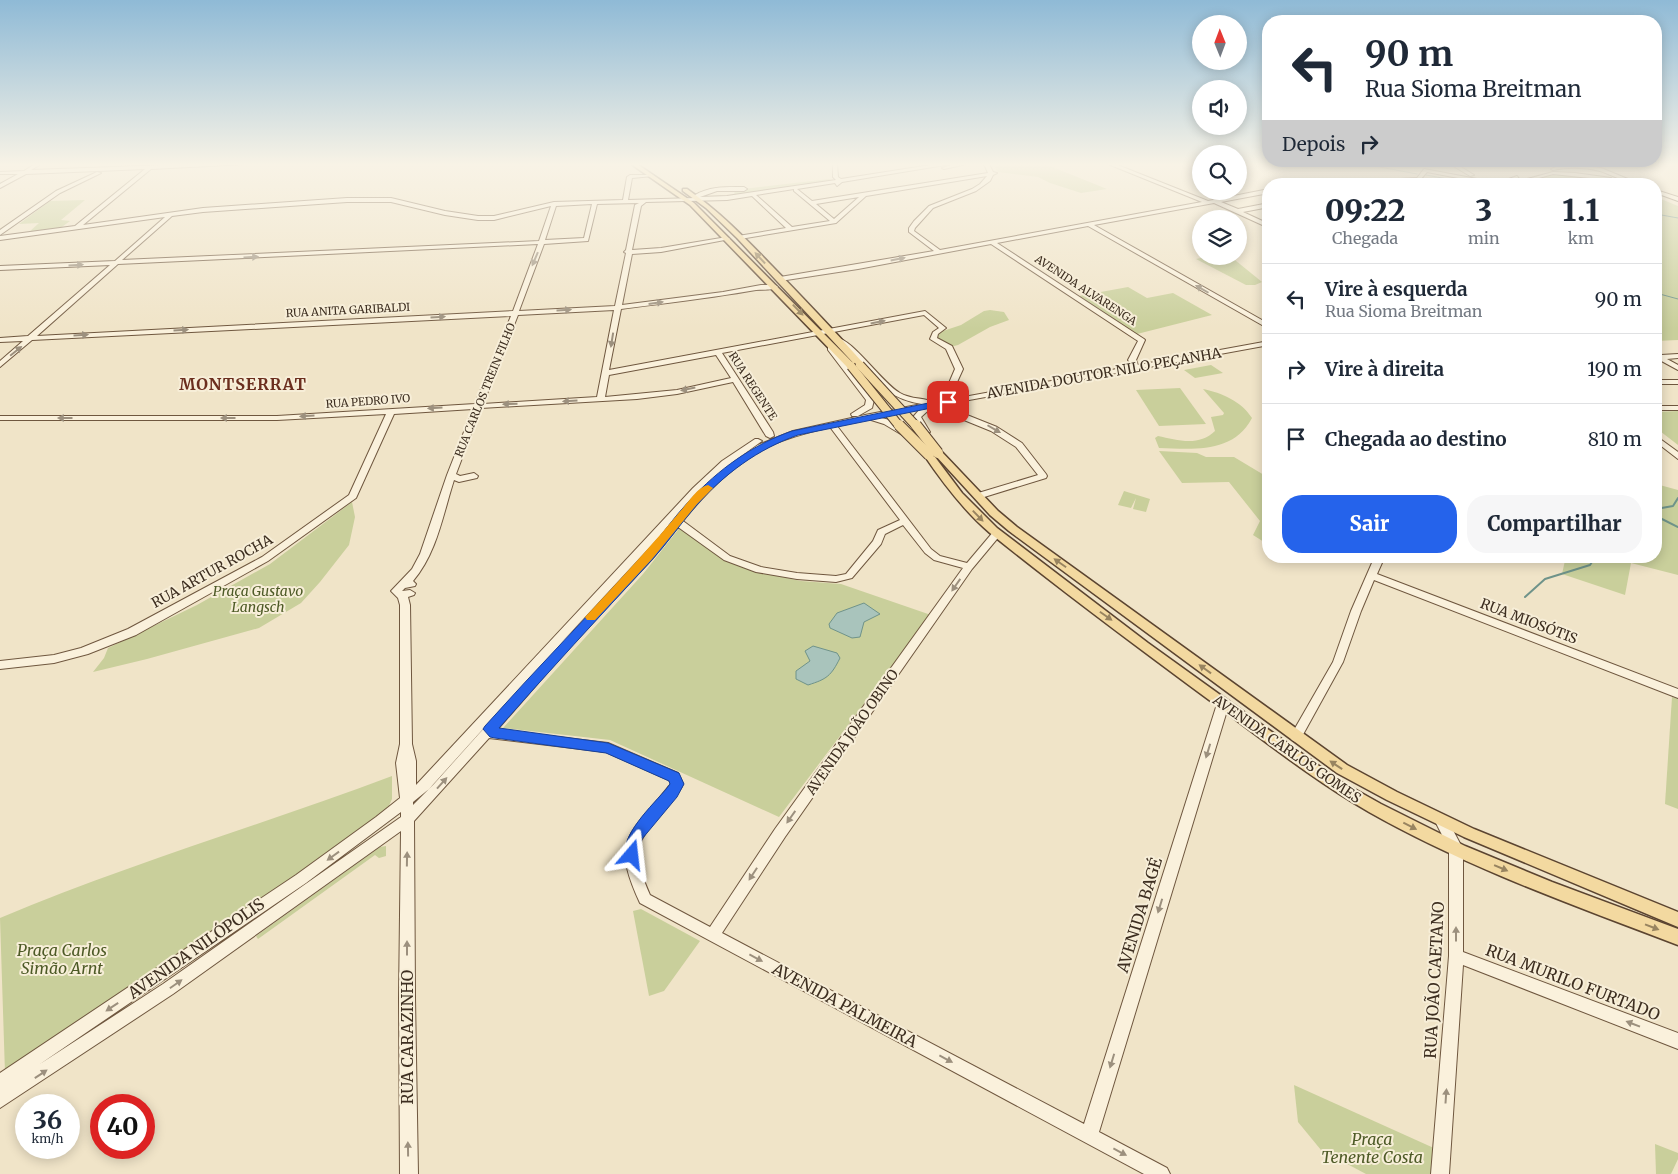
<!DOCTYPE html>
<html lang="pt">
<head>
<meta charset="utf-8">
<style>
	:root { --surface:#fff; --page:#f6f6f7; --text:#1f2937; --muted:#747a83; --line:#e0e1e3; --accent:#2563eb }
	body { margin:0; font-family:Merriweather,serif; background:var(--page); color:var(--text); height:100vh; display:flex; flex-direction:column; font-size:19px; white-space:nowrap }
	* { box-sizing:border-box; margin:0 }
	p { font-size:16px; color:var(--muted) }
	.icon { flex:none; width:28px; height:28px; fill:none; stroke:currentColor; stroke-width:2; stroke-linecap:round; stroke-linejoin:round }
	.map { position:relative; flex:1; overflow:hidden }
	.drawer { position:absolute; left:1262px; top:178px; width:400px; height:385px; display:flex; flex-direction:column; background:var(--surface); border-radius:20px; box-shadow:0 2px 12px #0003 }
	.drawer>* { flex:none }
	.top-card { position:absolute; left:1262px; top:15px; width:400px; height:152px; border-radius:20px; box-shadow:0 2px 12px #0003; background:#fff; color:var(--text); overflow:hidden }
	.needle { width:32px; rotate:359deg }
	.controls { position:absolute; left:1192px; top:15px; display:grid; gap:10px }
	.controls a { display:grid; place-items:center; width:55px; height:55px; border-radius:50%; background:var(--surface); box-shadow:0 2px 12px #0003; font-size:25px }
	.speed { position:absolute; left:15px; top:1094px; display:flex; gap:10px; font-size:25px; font-weight:700; text-align:center }
	.speed>* { display:grid; place-content:center; width:65px; height:65px; border-radius:50%; background:var(--surface); box-shadow:0 2px 12px #0003; line-height:1 }
	.speed small { font-size:12px; font-weight:400 }
	.speed .limit { border:8px solid #d22; background:#fff; color:#111 }
	.pin { position:absolute; display:grid; place-items:center; width:42px; height:42px; color:#fff; margin:-21px; border-radius:10px; box-shadow:0 2px 8px #0006 }
	.me { position:absolute; width:55px; margin:-28px; rotate:17deg; stroke-linejoin:round; filter:drop-shadow(0 0 4px #0008) }
	.turn { display:flex; align-items:center; gap:18px; height:105px; padding:0 20px; font-size:22px }
	.turn .icon { width:65px; height:65px; stroke-width:2.5 }
	.turn b { display:block; font-size:35px; line-height:42px }
	.then { display:flex; align-items:center; height:48px; padding:0 20px; background:#0003; gap:10px; font-size:19px }
	.eta { display:flex; justify-content:space-evenly; align-items:center; height:85px; text-align:center }
	.eta b { font-size:30px; font-weight:800; line-height:35px }
	.primary-button { display:flex; gap:10px; margin-top:auto; padding:10px 20px }
	.primary-button a { flex:1; height:58px; border-radius:20px; background:var(--accent); color:#fff; font-size:20px; font-weight:800; line-height:58px; text-align:center }
	.primary-button a+a { background:var(--page); color:var(--text) }
	ul { padding:0; list-style:none }
	li { display:flex; align-items:center; gap:15px; height:70px; padding:0 20px; border-top:1px solid var(--line) }
	li div { flex:1 }
	li b { display:block; font-size:19px }
	li em { font-style:normal }
	.map>svg:first-child { display:block }
</style>
</head>
<body>
<div class="map">
<svg width="1678" height="1174" viewBox="0 0 1678 1174">
	<rect width="100%" height="100%" fill="#f0e4c8"/>
	<!-- green -->
	<g fill="#c9cf9b">
		<polygon points="993,164 1045,164 1107,189 1081,193 1050,183 1038,177 998,172"/>
		<polygon points="1565,174 1606,179 1623,184 1518,184 1550,175"/>
		<polygon points="829,179 833,181 734,195 735,190"/>
		<polygon points="1656,197 1678,206 1678,340 1656,341"/>
		<polygon points="85,200 61,220 70,221 59,229 28,233 39,223 19,224 50,201"/>
		<polygon points="1209,256 1230,256 1262,282 1255,285 1246,285 1196,259"/>
		<polygon points="1128,287 1147,298 1173,293 1212,315 1137,334 1079,296"/>
		<polygon points="990,310 1004,312 1009,320 990,327 958,345 950,347 935,338 937,333 961,325 984,311"/>
		<polygon points="1211,365 1223,373 1195,378 1184,370"/>
		<polygon points="1180,388 1206,424 1159,426 1136,390"/>
		<path d="M1203,389C1222,393 1241,401 1252,418C1233,454 1193,449 1159,448L1155,438L1158,436C1177,440 1199,447 1215,431L1211,417L1223,415L1224,413Z"/>
		<polygon points="1678,411 1678,445 1656,428 1656,412"/>
		<polygon points="1159,451 1197,453 1206,457 1234,457 1269,478 1269,530 1264,542 1253,535 1260,521 1229,482 1182,483"/>
		<polygon points="1656,484 1678,490 1678,575 1631,563 1625,595 1562,574 1566,556 1656,556"/>
		<polygon points="1124,491 1150,499 1146,512 1133,509 1136,498 1131,508 1118,505"/>
		<polygon points="352,502 355,517 349,545 320,582 301,603 259,628 147,659 93,672 104,658 108,648 197,605 270,564"/>
		<polygon points="681,526 730,561 763,573 801,581 841,584 931,615 779,817 610,740 503,728 643,574"/>
		<polygon points="1672,697 1678,699 1678,809 1665,804"/>
		<path d="M392,776V799L388,808L262,899L209,932L5,1073L0,918C128,864 262,825 392,776Z"/>
		<polygon points="386,846 386,856 379,858 375,855 258,939 256,936 380,847"/>
		<polygon points="641,909 700,941 664,991 649,996 633,911"/>
		<polygon points="1294,1085 1436,1149 1435,1174 1366,1174 1321,1150 1298,1122"/>
		<polygon points="1655,1144 1678,1153 1678,1159 1671,1174 1656,1174"/>
	</g>
	<!-- water -->
	<g fill="#a9c4bc" stroke="#6f938a">
		<polygon points="864,603 880,614 864,622 860,637 852,638 830,628 829,624 837,613"/>
		<path d="M813,646L837,653L840,658C831,676 827,679 808,685L796,679V671L810,661L805,651Z"/>
	</g>
	<g fill="none" stroke-linecap="round" stroke-linejoin="round">
		<!-- stream-far1 -->
		<g stroke="#6f938a" stroke-width="1">
			<polyline points="1364,164 1417,174"/>
			<polyline points="1426,175 1474,184"/>
			<polyline points="1656,214 1678,218"/>
			<polyline points="1656,293 1678,299"/>
		</g>
		<!-- stream -->
		<g stroke="#6f938a" stroke-width="2">
			<polyline points="1656,509 1673,506 1678,498"/>
			<polyline points="1656,516 1678,527"/>
			<polyline points="1525,597 1545,579 1590,565 1596,556"/>
		</g>
		<!-- secondary casing -->
		<g stroke="#6f573f" stroke-width="2">
			<g id="secondary">
				<path d="M35,164H41L31,170L195,164H247L151,169L83,225L203,208L347,198H391L445,211L478,216H494L554,202L623,200L627,177L630,175H651L653,176L632,178L628,200L695,198V195C710,186 727,187 744,187L747,189L744,191H717L700,197L727,196L836,180L833,177V164H837L838,177L841,179L937,164H951L842,182L837,186L835,183L797,189L812,201L988,173L984,164H989L993,172L997,173L993,175L990,181L976,191L933,208L915,228L914,231L940,250L1202,202L1108,164H1115L1208,201L1269,189V193L1221,202L1238,209L1269,203V207L1243,212L1269,224V228L1214,203L1094,225L1269,324V329L1088,226L997,243L1144,339L1145,340L1136,360L1138,365L1269,341V345L942,405L997,427L1022,443L1046,474L1047,476L1046,478L981,498H975L974,496L975,494L1038,475L1016,447L991,431L932,407L921,417L930,432L926,434H923L913,417L920,409L877,417L890,420L907,432L908,434L904,436L884,424L868,419L837,426L931,549L940,556L967,563L994,531L997,530L1002,533L972,569L785,837L722,933L1084,1124L1217,704L1219,701L1223,700L1227,701L1229,704L1099,1132L1167,1168L1170,1174H1144L640,903C610,838 630,836 668,787L671,784L669,780L606,752L489,738L414,821L415,998L418,1174H400L399,998L401,831L173,994L0,1108V1090L2,1089L0,1090V1073L296,875L376,817L400,798L396,763L400,744V605L398,598L391,591L412,569L420,554L447,475L473,409L394,414L356,498L268,561L136,635L88,654L54,663L0,669V661L54,655L81,648L128,629L262,557L349,495L386,414L277,420H0V416H277L475,404L511,316L32,340L0,367V361L23,341L0,342V338L28,336L110,265L0,270V266L115,261L165,217L0,240V236L75,226L145,169L26,174L0,188V184L18,174H0V172L24,171ZM987,176L980,184L972,189L929,206L914,221L909,228V232L934,251L780,277L777,279L780,281L858,269L991,244L1138,341L1128,360L1133,366L942,401L953,391L963,369L952,346L937,338L938,334L946,328L925,311L609,370L621,309C666,303 711,298 756,290C763,289 772,291 778,287L775,285H761L723,292L622,305L632,254L661,252L730,239L727,237L661,248L632,250L641,206L646,202L727,200L752,196L786,228L738,236V238L740,239L836,223L866,196ZM794,189V191L830,221L792,227L756,195ZM859,197L834,219L816,204ZM347,202H391L445,215L478,220H494L551,206L539,241L122,260L172,216L203,212ZM639,203L635,205L626,250L624,252L626,253L615,306L519,311L544,244L588,241L597,204ZM592,204L584,238L545,240L556,206ZM538,244L513,311L37,336L118,264ZM614,310L597,397L483,404L518,315ZM924,315L939,328L933,332L930,339L946,349L955,369L946,390L935,399L939,401L927,403V400C918,398 909,398 900,393C883,384 850,336 836,338V340C868,366 878,398 922,404L865,415L793,431L758,445L723,469L762,441L758,439H755L722,461L693,488L416,785V761L412,744L410,605L408,597L414,595L415,593L410,590L402,591L405,588L415,586L416,584L413,581C437,553 443,514 454,480L459,482L477,478L478,476L474,473L460,476L456,474L481,408L637,399L677,394L733,382L766,436L770,438L774,436L773,432L722,353ZM716,355L731,378L677,390L605,397L609,375ZM830,427L900,520L878,530L873,541L846,574L836,576L797,573L761,567L730,556L683,521C705,493 732,466 764,449C784,438 808,433 830,427ZM670,525L646,555L559,645ZM903,525L925,553L934,560L963,568L775,829L710,927L650,895C622,832 652,834 681,788L683,784L678,773L608,743L497,730L565,652L652,559L678,527L724,560L756,572L797,579L836,582L852,578L881,544L885,534ZM554,650L434,784L413,805V802L429,789ZM401,812V817L163,984L40,1064L306,883Z"/>
				<polygon points="955,164 967,164 944,169 942,168"/>
				<polygon points="1450,164 1456,164 1474,175 1470,176"/>
				<path d="M1565,164L1601,168L1640,184C1626,184 1613,175 1600,171C1585,167 1567,167 1553,170L1551,169Z"/>
				<polygon points="1424,169 1477,179 1474,181 1427,172 1421,179 1443,184 1431,184 1413,181 1319,184 1417,178"/>
				<polygon points="97,172 101,173 60,193 0,235 0,230 56,191"/>
				<polygon points="1553,172 1575,173 1611,178 1608,180 1553,174 1518,184 1509,184"/>
				<polygon points="1517,176 1519,179 1503,184 1495,184"/>
				<polygon points="1656,190 1678,197 1678,201 1656,193"/>
				<polygon points="828,346 834,346 874,400 872,408 858,416 852,416 851,414 865,405 866,400 828,350"/>
				<polygon points="1656,353 1661,355 1678,354 1678,358 1667,359 1678,365 1678,370 1656,358"/>
				<rect x="1656" y="380" width="22" height="4"/>
				<rect x="1656" y="406" width="22" height="4"/>
				<polygon points="1656,436 1678,452 1678,459 1656,442"/>
				<polygon points="1375,556 1385,556 1377,574 1678,689 1678,698 1374,580 1361,611 1343,662 1300,740 1296,742 1292,740 1290,737 1333,662 1351,611"/>
				<polygon points="1441,816 1446,817 1463,849 1463,952 1678,1033 1678,1049 1463,965 1449,1174 1431,1174 1449,956 1449,849 1435,821 1436,817"/>
			</g>
		</g>
		<!-- primary casing -->
		<g stroke="#5b4430" stroke-width="3">
			<g id="primary">
				<polygon points="631,164 637,164 694,203 854,364 854,368 848,368 690,205"/>
				<path d="M683,189H687C719,211 745,238 772,266C803,298 834,330 863,363V367H857L737,238L706,208L683,191Z"/>
				<polygon points="938,450 941,451 998,511 1017,527 1347,765 1397,792 1474,829 1678,912 1678,927 1464,837 1387,800 1337,773 1009,531 990,515 935,455 935,451"/>
				<path d="M929,452L932,453L962,493L997,528L1148,643L1340,781L1381,804L1465,846L1552,882L1678,929V945C1573,905 1466,867 1369,812C1315,781 1266,742 1216,705C1140,649 1063,592 990,533C964,511 943,483 924,455Z"/>
			</g>
		</g>
		<!-- secondary -->
		<use href="#secondary" fill="#faf1dc" fill-rule="evenodd"/>
		<!-- primary -->
		<use href="#primary" fill="#f3d9a0" fill-rule="evenodd"/>
		<!-- primary-bridge-far1 casing -->
		<g stroke="#5b4430" stroke-width="10" stroke-linecap="butt">
			<g id="primary-bridge-far1">
				<polyline points="860,365 917,427"/>
				<polyline points="851,366 900,427"/>
			</g>
		</g>
		<!-- primary-bridge casing -->
		<g stroke="#5b4430" stroke-width="12" stroke-linecap="butt">
			<g id="primary-bridge">
				<polyline points="899,425 929,455"/>
				<polyline points="916,425 938,453"/>
			</g>
		</g>
		<!-- primary-bridge-far1 -->
		<use href="#primary-bridge-far1" stroke="#f3d9a0" stroke-width="8"/>
		<!-- primary-bridge -->
		<use href="#primary-bridge" stroke="#f3d9a0" stroke-width="10"/>
	</g>
	<!-- one-way arrows -->
	<defs><path id="oneway-solid" d="M-6-.8H1V-3.2L6.5 0L1 3.2V.8H-6Z" transform="scale(1.25)"/></defs>
	<g fill="#9c907e">
		<use href="#oneway-solid" transform="translate(251 257) rotate(-3)"/>
		<use href="#oneway-solid" transform="translate(535 259) rotate(113)"/>
		<use href="#oneway-solid" transform="translate(898 259) rotate(-11)"/>
		<use href="#oneway-solid" transform="translate(76 265) rotate(-3)"/>
		<use href="#oneway-solid" transform="translate(1202 289) rotate(-150)"/>
		<use href="#oneway-solid" transform="translate(656 303) rotate(-8)"/>
		<use href="#oneway-solid" transform="translate(564 310) rotate(-3)"/>
		<use href="#oneway-solid" transform="translate(438 317) rotate(-3)"/>
		<use href="#oneway-solid" transform="translate(878 322) rotate(-11)"/>
		<use href="#oneway-solid" transform="translate(181 330) rotate(-3)"/>
		<use href="#oneway-solid" transform="translate(81 335) rotate(-3)"/>
		<use href="#oneway-solid" transform="translate(612 340) rotate(99)"/>
		<use href="#oneway-solid" transform="translate(16 351) rotate(-39)"/>
		<use href="#oneway-solid" transform="translate(688 389) rotate(168)"/>
		<use href="#oneway-solid" transform="translate(570 401) rotate(177)"/>
		<use href="#oneway-solid" transform="translate(510 404) rotate(178)"/>
		<use href="#oneway-solid" transform="translate(435 408) rotate(176)"/>
		<use href="#oneway-solid" transform="translate(307 416) rotate(177)"/>
		<use href="#oneway-solid" transform="translate(65 418) rotate(180)"/>
		<use href="#oneway-solid" transform="translate(228 418) rotate(-180)"/>
		<use href="#oneway-solid" transform="translate(994 429) rotate(30)"/>
		<use href="#oneway-solid" transform="translate(956 585) rotate(125)"/>
		<use href="#oneway-solid" transform="translate(1208 751) rotate(107)"/>
		<use href="#oneway-solid" transform="translate(442 783) rotate(-48)"/>
		<use href="#oneway-solid" transform="translate(791 817) rotate(125)"/>
		<use href="#oneway-solid" transform="translate(333 856) rotate(144)"/>
		<use href="#oneway-solid" transform="translate(407 859) rotate(-89)"/>
		<use href="#oneway-solid" transform="translate(753 874) rotate(123)"/>
		<use href="#oneway-solid" transform="translate(1160 906) rotate(107)"/>
		<use href="#oneway-solid" transform="translate(1456 934) rotate(-90)"/>
		<use href="#oneway-solid" transform="translate(407 948) rotate(-90)"/>
		<use href="#oneway-solid" transform="translate(756 958) rotate(28)"/>
		<use href="#oneway-solid" transform="translate(176 984) rotate(-35)"/>
		<use href="#oneway-solid" transform="translate(112 1007) rotate(146)"/>
		<use href="#oneway-solid" transform="translate(1633 1024) rotate(-159)"/>
		<use href="#oneway-solid" transform="translate(946 1059) rotate(28)"/>
		<use href="#oneway-solid" transform="translate(1112 1061) rotate(107)"/>
		<use href="#oneway-solid" transform="translate(41 1074) rotate(-34)"/>
		<use href="#oneway-solid" transform="translate(1446 1096) rotate(-86)"/>
		<use href="#oneway-solid" transform="translate(408 1149) rotate(-91)"/>
		<use href="#oneway-solid" transform="translate(1120 1152) rotate(28)"/>
	</g>
	<g fill="#988460">
		<use href="#oneway-solid" transform="translate(760 258) rotate(-133)"/>
		<use href="#oneway-solid" transform="translate(798 310) rotate(46)"/>
		<use href="#oneway-solid" transform="translate(978 516) rotate(46)"/>
		<use href="#oneway-solid" transform="translate(1060 563) rotate(-145)"/>
		<use href="#oneway-solid" transform="translate(1106 616) rotate(35)"/>
		<use href="#oneway-solid" transform="translate(1205 669) rotate(-144)"/>
		<use href="#oneway-solid" transform="translate(1336 765) rotate(-146)"/>
		<use href="#oneway-solid" transform="translate(1410 826) rotate(27)"/>
		<use href="#oneway-solid" transform="translate(1501 868) rotate(23)"/>
		<use href="#oneway-solid" transform="translate(1652 927) rotate(21)"/>
	</g>
	<!-- sky -->
	<linearGradient id="sky" x2="0" y2="1"><stop stop-color="#8fbad6"/><stop offset="0.5" stop-color="#f8f3e6"/><stop offset="1" stop-color="#f8f3e6" stop-opacity="0"/></linearGradient>
	<rect width="1678" height="329" fill="url(#sky)"/>
	<!-- route -->
	<path fill="#2563eb" stroke="#184099" d="M948,399L951,400V404L798,435C758,449 724,474 696,506C680,524 667,544 650,562C599,617 548,672 499,728L608,743L679,773L684,784L677,797L642,839L637,860L632,862L627,860C616,838 654,804 667,788L670,784L669,781L606,753L495,738L490,737L483,729L485,726C537,668 591,613 643,556C660,538 673,518 690,500C719,469 752,445 792,431Z"/>
	<!-- slow -->
	<path fill="#f59e0b" d="M708,485L713,488L697,504L652,559L595,620H587L585,617L587,615C620,580 652,545 683,508C689,501 698,487 708,485Z"/>
	<g text-anchor="middle" dominant-baseline="central" stroke-width="4" stroke-linejoin="round" paint-order="stroke">
		<!-- far-street labels -->
		<g font-size="11" fill="#3d2e20" stroke="#f7eed8">
			<text transform="translate(1086 290) rotate(33)">AVENIDA ALVARENGA</text>
			<text transform="translate(348 310) rotate(-3)">RUA ANITA GARIBALDI</text>
			<text transform="translate(753 386) rotate(57)">RUA REGENTE</text>
			<text transform="translate(485 390) rotate(-68)">RUA CARLOS TREIN FILHO</text>
			<text transform="translate(368 401) rotate(-4)">RUA PEDRO IVO</text>
		</g>
		<!-- street labels -->
		<g font-size="14" fill="#3d2e20" stroke="#f7eed8">
			<text transform="translate(1104 373) rotate(-10)">AVENIDA DOUTOR NILO PEÇANHA</text>
			<text transform="translate(212 571) rotate(-29)">RUA ARTUR ROCHA</text>
			<text transform="translate(1529 621) rotate(21)">RUA MIOSÓTIS</text>
			<text transform="translate(852 732) rotate(-55)">AVENIDA JOÃO OBINO</text>
			<text transform="translate(1287 749) rotate(35)">AVENIDA CARLOS GOMES</text>
		</g>
		<!-- park labels -->
		<g font-size="14" font-style="italic" fill="#4d5a26" stroke="#f7eed8">
			<text x="258" y="591">Praça Gustavo<tspan x="258" dy="16">Langsch</tspan></text>
		</g>
		<!-- far-district labels -->
		<g font-size="16" font-weight="bold" letter-spacing="1" fill="#6b2e1e" stroke="#f7eed8">
			<text x="243" y="384">MONTSERRAT</text>
		</g>
		<!-- near-street labels -->
		<g font-size="16" fill="#3d2e20" stroke="#f7eed8">
			<text transform="translate(1139 915) rotate(-73)">AVENIDA BAGÉ</text>
			<text transform="translate(196 948) rotate(-35)">AVENIDA NILÓPOLIS</text>
			<text transform="translate(1434 980) rotate(-87)">RUA JOÃO CAETANO</text>
			<text transform="translate(1573 982) rotate(21)">RUA MURILO FURTADO</text>
			<text transform="translate(845 1005) rotate(28)">AVENIDA PALMEIRA</text>
			<text transform="translate(407 1037) rotate(-90)">RUA CARAZINHO</text>
		</g>
		<!-- near-park labels -->
		<g font-size="16" font-style="italic" fill="#4d5a26" stroke="#f7eed8">
			<text x="62" y="950">Praça Carlos<tspan x="62" dy="18">Simão Arnt</tspan></text>
			<text x="1372" y="1139">Praça<tspan x="1372" dy="18">Tenente Costa</tspan></text>
		</g>
	</g>
</svg>
<div class="controls">
<a><svg class="needle" viewBox="-14 -14 28 28"><path d="M0-13l5 13h-10z" fill="#e53935"/><path d="M0 13l5-13h-10z" fill="#747a83"/></svg></a>
<a><svg class="icon" aria-label="sound" viewBox="0 0 24 24"><path d="M4 9h4l5-4v14l-5-4H4zM17 9q2 3 0 6"/></svg></a>
<a><svg class="icon" aria-label="search" viewBox="0 0 24 24"><circle cx="10" cy="10" r="6"/><path d="M15 15l6 6"/></svg></a>
<a><svg class="icon" aria-label="layers" viewBox="0 0 24 24"><path d="M12 4l9 5-9 5-9-5zM3 14l9 5 9-5"/></svg></a>
</div>
<div class="speed"><div>36<small>km/h</small></div><div class="limit">40</div></div>
<div class="pin" style="left:948px;top:402px;background:#d93025"><svg class="icon" aria-label="arrive" viewBox="0 0 24 24"><path d="M6 21V4h12l-3 4 3 4H6"/></svg></div>
<svg class="me" style="left:632px;top:855px" viewBox="-20 -20 40 40"><path d="M0-17L14 15 0 8-14 15z" fill="#2563eb" stroke="#fff" stroke-width="4"/></svg>
<div class="top-card">
<div class="turn"><svg class="icon" aria-label="left" viewBox="0 0 24 24"><path d="M17 20v-9H6M10 6l-5 5 5 5"/></svg><div><b>90 m</b>Rua Sioma Breitman</div></div>
<div class="then">Depois<svg class="icon" aria-label="right" viewBox="0 0 24 24"><path d="M7 20v-9h11M14 6l5 5-5 5"/></svg></div>
</div>
<section class="drawer">
<div class="eta">
<div><b>09:22</b><p>Chegada</p></div>
<div><b>3</b><p>min</p></div>
<div><b>1.1</b><p>km</p></div>
</div>
<ul>
<li><svg class="icon" aria-label="left" viewBox="0 0 24 24"><path d="M17 20v-9H6M10 6l-5 5 5 5"/></svg><div><b>Vire à esquerda</b><p>Rua Sioma Breitman</p></div><em>90 m</em></li>
<li><svg class="icon" aria-label="right" viewBox="0 0 24 24"><path d="M7 20v-9h11M14 6l5 5-5 5"/></svg><div><b>Vire à direita</b></div><em>190 m</em></li>
<li><svg class="icon" aria-label="arrive" viewBox="0 0 24 24"><path d="M6 21V4h12l-3 4 3 4H6"/></svg><div><b>Chegada ao destino</b></div><em>810 m</em></li>
</ul>
<div class="primary-button"><a>Sair</a><a>Compartilhar</a></div>
</section>
</div>
</body>
</html>
